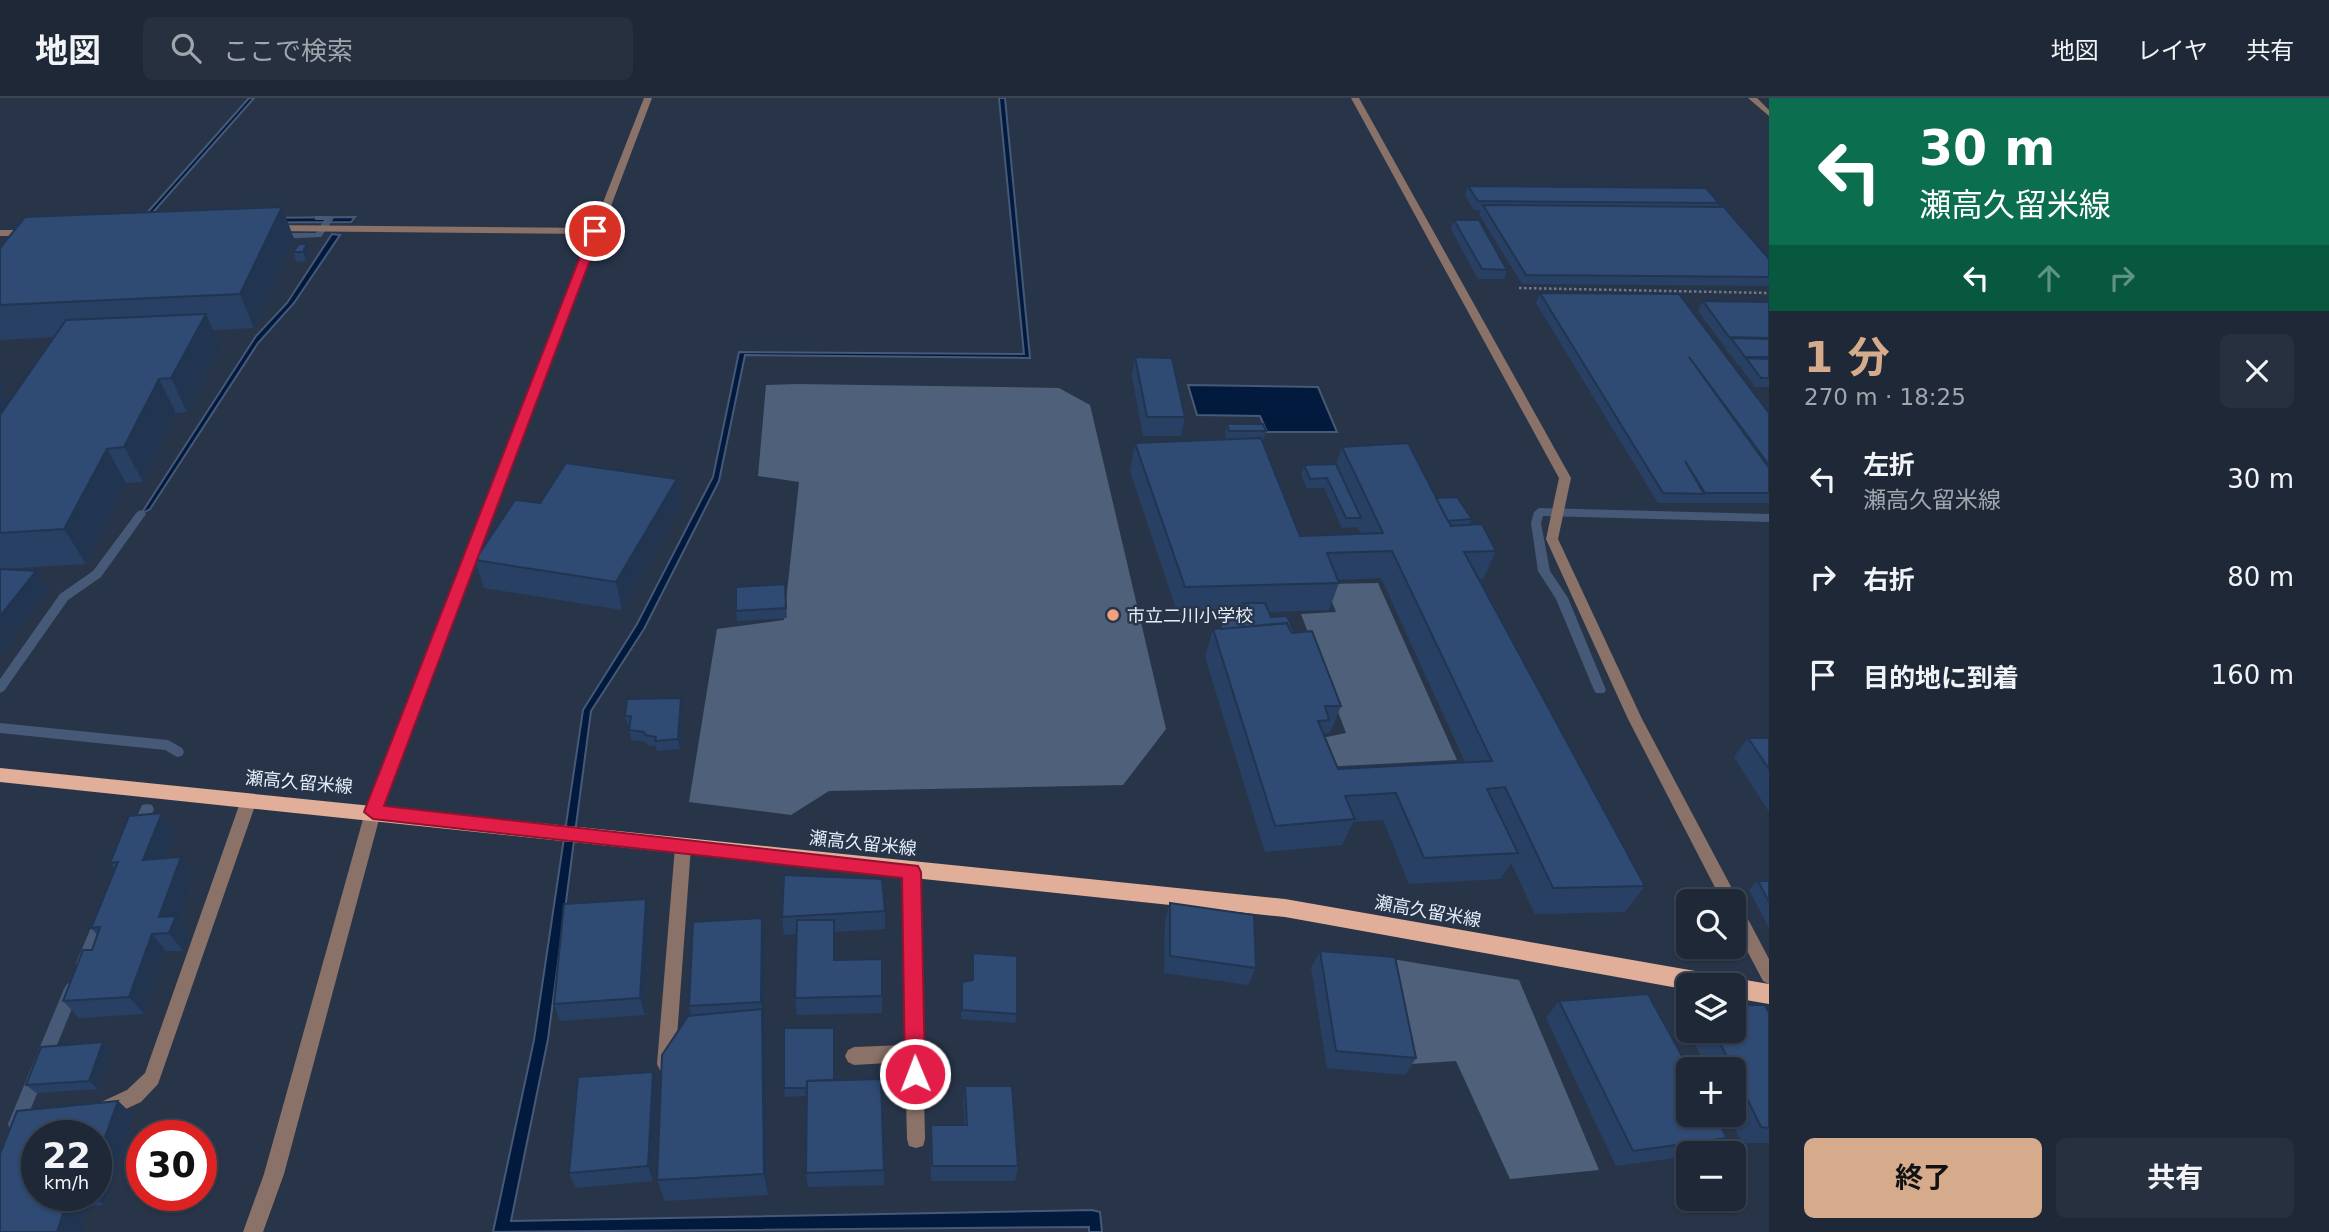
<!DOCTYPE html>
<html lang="ja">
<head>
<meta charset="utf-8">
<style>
	:root { --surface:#1e2837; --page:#26303f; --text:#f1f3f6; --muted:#a1a6ad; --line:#3c4452; --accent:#d6ab8b }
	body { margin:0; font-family:"DejaVu Sans","Noto Sans JP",sans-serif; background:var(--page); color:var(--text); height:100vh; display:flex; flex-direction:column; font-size:26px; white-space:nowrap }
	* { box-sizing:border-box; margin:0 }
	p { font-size:23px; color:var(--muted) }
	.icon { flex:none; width:38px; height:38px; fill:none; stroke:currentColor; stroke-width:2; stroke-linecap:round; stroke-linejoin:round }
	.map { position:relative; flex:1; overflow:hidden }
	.details { display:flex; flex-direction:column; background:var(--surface); width:560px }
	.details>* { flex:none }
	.hud { background:#0b6e4f; color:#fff; overflow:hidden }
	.tools { position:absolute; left:1676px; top:791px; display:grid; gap:14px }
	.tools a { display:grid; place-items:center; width:70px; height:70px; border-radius:10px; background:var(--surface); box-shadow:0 2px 5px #0004,0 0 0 2px var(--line); font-size:35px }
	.speed { position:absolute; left:21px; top:1022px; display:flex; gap:14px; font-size:35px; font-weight:700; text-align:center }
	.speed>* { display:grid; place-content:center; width:91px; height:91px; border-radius:50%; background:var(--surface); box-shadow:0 2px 5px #0004,0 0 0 2px var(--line); line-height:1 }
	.speed small { font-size:18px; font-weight:400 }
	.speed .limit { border:10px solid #d22; background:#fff; color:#111 }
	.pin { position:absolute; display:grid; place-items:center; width:60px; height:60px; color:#fff; margin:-30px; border:4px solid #fff; border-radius:50%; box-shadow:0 2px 7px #0007 }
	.me { position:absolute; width:77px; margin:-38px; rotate:359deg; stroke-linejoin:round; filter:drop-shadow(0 0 5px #0008) }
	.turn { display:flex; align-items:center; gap:24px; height:147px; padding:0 35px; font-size:32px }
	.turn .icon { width:91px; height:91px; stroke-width:2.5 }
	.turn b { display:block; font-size:49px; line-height:60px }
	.lanes { display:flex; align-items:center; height:66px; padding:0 35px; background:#0003; justify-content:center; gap:35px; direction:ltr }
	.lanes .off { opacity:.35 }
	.round { display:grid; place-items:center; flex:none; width:74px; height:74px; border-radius:10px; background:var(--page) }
	.head { display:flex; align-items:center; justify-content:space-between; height:119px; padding:0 35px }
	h1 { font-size:42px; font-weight:700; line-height:52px; color:var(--accent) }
	.action { display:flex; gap:14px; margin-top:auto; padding:14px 35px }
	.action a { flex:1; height:80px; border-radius:10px; background:var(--accent); color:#111; font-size:28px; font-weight:700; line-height:80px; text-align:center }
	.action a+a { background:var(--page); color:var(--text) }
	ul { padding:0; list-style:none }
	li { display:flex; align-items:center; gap:21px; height:98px; padding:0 35px }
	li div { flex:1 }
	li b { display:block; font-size:26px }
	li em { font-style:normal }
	header { display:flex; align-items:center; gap:42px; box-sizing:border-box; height:98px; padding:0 35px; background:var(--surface); border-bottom:2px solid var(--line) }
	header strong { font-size:33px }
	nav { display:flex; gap:38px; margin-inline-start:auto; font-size:24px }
	.search { width:490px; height:63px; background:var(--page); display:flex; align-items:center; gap:18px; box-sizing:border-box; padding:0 24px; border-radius:10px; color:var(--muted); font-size:26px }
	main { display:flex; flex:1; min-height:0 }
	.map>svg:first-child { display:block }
</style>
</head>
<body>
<header>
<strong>地図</strong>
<div class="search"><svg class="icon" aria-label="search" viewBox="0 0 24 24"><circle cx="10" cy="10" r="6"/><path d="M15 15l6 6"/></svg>ここで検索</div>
<nav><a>地図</a><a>レイヤ</a><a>共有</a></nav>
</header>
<main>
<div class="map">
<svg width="1769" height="1134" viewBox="0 0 1769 1134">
	<rect width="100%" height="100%" fill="#283549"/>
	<!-- green -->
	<g fill="#4e607a">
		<polygon points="797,286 1059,290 1090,307 1166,631 1123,687 829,693 791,717 689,704 717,531 784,522 799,384 758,378 766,287"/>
		<polygon points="1378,485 1457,662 1322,669 1322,640 1346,635 1301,516 1336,514 1325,486"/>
		<polygon points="1392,861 1519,882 1599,1072 1510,1081 1456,963 1411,966"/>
	</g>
	<!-- water -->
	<g fill="#031a3f" stroke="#465977" stroke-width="2">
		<polygon points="249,0 254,0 147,121 355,119 351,124 138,125"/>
		<polygon points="999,0 1005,0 1030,260 745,257 719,383 644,531 591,613 548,941 511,1123 1092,1112 1100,1114 1102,1134 1089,1134 1089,1129 493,1134 534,942 583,612 637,526 713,379 739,254 1024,256"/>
		<polygon points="332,136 340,137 294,205 258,245 150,411 141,416 256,238 287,205"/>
		<polygon points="1188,287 1318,289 1337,334 1267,334 1260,318 1197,317"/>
	</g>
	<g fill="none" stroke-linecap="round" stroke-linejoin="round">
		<!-- stream -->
		<g fill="#465977" fill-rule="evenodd">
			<polygon points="315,118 330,118 334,120 321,139 277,141 273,138 277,135 316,135 324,122 315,122"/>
			<polygon points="1539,410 1769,416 1769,424 1543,418 1541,425 1550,473 1568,500 1606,592 1604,595 1596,595 1594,592 1556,501 1538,473 1531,425 1534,414"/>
			<polygon points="141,412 146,416 101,479 68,502 4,593 0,595 0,581 60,496 93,473 137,414"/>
			<polygon points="0,625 168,642 182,650 184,654 182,658 177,659 165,652 0,635"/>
			<polygon points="147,706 152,707 154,711 143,736 138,738 133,736 131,732 142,707"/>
			<polygon points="102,814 107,816 109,820 90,865 88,870 83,872 78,870 76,865 95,820 97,816"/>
			<polygon points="72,884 77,886 80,891 22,1032 16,1034 10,1032 8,1026 64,891 67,886"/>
		</g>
		<!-- path -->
		<polyline stroke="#6f7b8c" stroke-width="2.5" stroke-dasharray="2.5 2.5" stroke-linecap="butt" points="1519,190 1769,195"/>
		<!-- lane -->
		<polygon fill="#8b7268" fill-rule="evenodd" points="1748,0 1757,0 1769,12 1769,18"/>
		<!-- street -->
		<g fill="#8b7268" fill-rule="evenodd">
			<polygon points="644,0 652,0 381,714 284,1076 263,1134 243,1134 264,1076 365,714 591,136 271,133 266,130 271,127 593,130"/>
			<polygon points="1351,0 1359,0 1571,380 1558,441 1642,621 1736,798 1737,805 1740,806 1769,861 1769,886 1763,883 1734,828 1734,803 1722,803 1628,621 1546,441 1559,380"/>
			<polygon points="0,132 30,132 35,135 30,138 0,138"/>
			<polygon points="249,696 254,698 257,702 158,986 141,1004 104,1021 97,1018 95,1012 97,1006 127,992 145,975 241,702 244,698"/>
			<polygon points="683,742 689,744 691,749 675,966 672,972 666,975 660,972 657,966 675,749 677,744"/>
			<polygon points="911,767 917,769 919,774 925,1041 923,1048 916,1050 909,1048 907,1041 905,964 854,967 848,964 845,958 848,952 854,949 905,947 903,774 905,769"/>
		</g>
		<!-- primary -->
		<polygon fill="#e0ae99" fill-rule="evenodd" points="0,670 1285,801 1718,877 1727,883 1734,880 1769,886 1769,906 1734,900 1734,887 1689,887 1689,892 1285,819 0,684"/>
	</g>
	<!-- wall -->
	<g fill="#284063" fill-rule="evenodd">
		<polygon points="1468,88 1719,105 1717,109 1769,161 1769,188 1522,186 1479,116 1481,112 1474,112 1465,97"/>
		<polygon points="282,109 294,141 254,230 213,232 221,250 187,314 176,315 143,384 126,385 86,466 1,471 36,473 49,492 8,546 0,558 0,317 54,239 0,242 0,150"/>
		<polygon points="1454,122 1507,172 1504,181 1478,181 1451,131"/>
		<polygon points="299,146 310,155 306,163 297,164 293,154"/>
		<polygon points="1540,195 1769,315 1769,405 1658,405 1536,205"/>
		<polygon points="1703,203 1769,204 1769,289 1755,289 1741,270 1742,268 1739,268 1725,250 1726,248 1724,248 1698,213"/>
		<polygon points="1135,259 1185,319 1181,338 1143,338 1132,278"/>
		<path d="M1227,326L1266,333L1263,343H1262L1300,438L1361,436L1357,429L1342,430L1324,390H1307L1301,377L1304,367L1336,366L1342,349L1472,421L1469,427L1496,453L1483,481H1479L1645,788L1625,814L1535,816L1511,765L1501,781L1409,786L1383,722L1353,724L1342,747L1265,754L1205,559L1213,531H1219L1221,523L1243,522L1240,515L1178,517L1130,373L1135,345L1226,342L1225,336ZM1381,480L1465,664L1338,671L1324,635H1330L1341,608L1295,535L1271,519L1269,514L1329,512L1339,485L1338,482Z"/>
		<polygon points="677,381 681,408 622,512 484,490 475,462"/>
		<polygon points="785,486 787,520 737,523 736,513"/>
		<polygon points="682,610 680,651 657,653 656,648 647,647 646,644 631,642 629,632 629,628 628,627 625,618"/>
		<polygon points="1748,640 1769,640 1769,714 1734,659"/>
		<polygon points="162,715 175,734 165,760 194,777 179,821 190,835 183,853 166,853 144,916 79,920 63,903 92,852 97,837 91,830 115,771 110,765"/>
		<polygon points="1758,783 1769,783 1769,830 1749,792"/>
		<polygon points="646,801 650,819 645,917 560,923 554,906"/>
		<polygon points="1170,805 1256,870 1248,887 1164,875 1165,823"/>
		<polygon points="885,813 885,831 834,834 835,862 882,861 882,915 797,917 795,900 796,836 784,837 782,819"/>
		<polygon points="765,838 763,921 765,935 768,1097 665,1103 657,1082 691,918 689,908"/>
		<polygon points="1320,853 1416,960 1405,977 1327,970 1311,870"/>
		<polygon points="973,855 1017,916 1015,925 961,921 962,884 972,883"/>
		<polygon points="1559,903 1727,1040 1709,1055 1689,1055 1689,1058 1616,1068 1546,920"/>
		<polygon points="1769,915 1769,1045 1742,1045 1729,1017 1734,1017 1734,971 1707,971 1689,933 1734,933"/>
		<polygon points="1689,921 1689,932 1685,924"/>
		<polygon points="103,944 111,953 98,991 36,995 26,987"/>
		<polygon points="835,982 884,1072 884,1087 808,1089 806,1075 807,998 785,999 784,990"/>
		<polygon points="965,988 1018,1068 1015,1083 931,1083 930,1042 931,1027 965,1027 963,1004"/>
		<polygon points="658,990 653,1083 576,1090 569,1075"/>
		<path d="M118,1003L134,1018L104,1107L89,1108L0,1134ZM96,1038V1097H37Z"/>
	</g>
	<!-- shaded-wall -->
	<g fill="#213450">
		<polygon points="282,109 294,141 254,230 240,196"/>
		<polygon points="307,146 310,155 306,163 303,154"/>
		<polygon points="206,216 221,250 187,314 171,280"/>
		<polygon points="0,278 6,288 2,294 8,304 0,315"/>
		<polygon points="159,281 176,315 143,384 124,349"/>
		<polygon points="107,351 126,385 86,466 64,431"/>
		<polygon points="677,381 681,408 622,512 616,484"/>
		<polygon points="36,473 49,492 8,546 0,558 0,518"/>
		<polygon points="681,600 682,610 680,651 678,641"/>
		<polygon points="162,715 175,734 157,780 143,762"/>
		<polygon points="181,759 194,777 179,821 190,835 183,853 169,835 159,819"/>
		<polygon points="646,801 650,819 645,917 640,900"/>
		<polygon points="762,820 765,838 764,921 761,904"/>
		<polygon points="152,836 166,853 144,916 129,899"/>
		<polygon points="762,911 765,935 768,1097 764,1076"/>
		<polygon points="103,944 111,953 98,991 89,983"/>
		<polygon points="653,974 658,990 653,1083 648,1068"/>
		<polygon points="118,1003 134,1018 104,1107 92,1097 96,1097 96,1064"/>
		<polygon points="69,1097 75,1097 89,1108 81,1134 57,1134"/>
	</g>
	<!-- building -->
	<g fill="#2f4a73" stroke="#213450" stroke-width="2">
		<polygon points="1468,88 1706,90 1719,105 1478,103"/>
		<polygon points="1483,107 1724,109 1769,161 1769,179 1526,177"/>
		<polygon points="282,109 240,196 0,207 0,150 25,119"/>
		<polygon points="1454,122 1479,122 1507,172 1482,171"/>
		<polygon points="299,146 307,146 303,154 293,154"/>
		<polygon points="1540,195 1679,196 1769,315 1769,367 1689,259 1769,370 1769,395 1705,395 1685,363 1704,396 1663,395"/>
		<polygon points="1703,203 1769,204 1769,240 1729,239"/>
		<polygon points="206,216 171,280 159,281 124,349 107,351 64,431 0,435 0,317 66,222"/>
		<polygon points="1731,240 1769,241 1769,259 1745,259"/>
		<polygon points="1135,259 1172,260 1185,319 1147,319"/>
		<polygon points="1746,260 1769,261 1769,280 1761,280"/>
		<polygon points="1227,326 1263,326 1266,333 1229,333"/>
		<polygon points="1261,340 1300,438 1383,435 1342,349 1408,345 1451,428 1482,426 1496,453 1464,454 1645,788 1553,790 1505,689 1487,691 1518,755 1424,760 1396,695 1345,698 1355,721 1275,728 1213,531 1287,525 1292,535 1312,533 1341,608 1325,608 1329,622 1318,623 1338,671 1492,663 1392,453 1327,455 1339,485 1185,489 1135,345"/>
		<polygon points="566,365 677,381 616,484 475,462 515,402 540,405"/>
		<polygon points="1336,366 1361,420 1346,420 1327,380 1310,381 1304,367"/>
		<polygon points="1457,399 1472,421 1448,423 1436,400"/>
		<polygon points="0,471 36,473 0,518"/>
		<polygon points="785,486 786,510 736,513 736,489"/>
		<polygon points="1243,505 1265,505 1271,519 1287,518 1295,535 1292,535 1287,525 1221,531 1221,523 1250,521"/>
		<polygon points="681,600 678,641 655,643 656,639 645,637 644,634 629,632 631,618 625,618 627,601"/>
		<polygon points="1748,640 1769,640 1769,671"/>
		<polygon points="162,715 143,762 181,759 159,819 176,818 169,835 152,836 129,899 63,903 83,852 92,852 100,829 91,830 118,764 110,765 129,718"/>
		<polygon points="784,777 882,781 885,813 782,819"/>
		<polygon points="1758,783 1769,783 1769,804"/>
		<polygon points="646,801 640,900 554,906 564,806"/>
		<polygon points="1170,805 1254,817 1256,870 1170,858"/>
		<polygon points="762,820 761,904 689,908 693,824"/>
		<polygon points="797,822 834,822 834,862 882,861 882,898 795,900"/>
		<polygon points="1320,853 1395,859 1416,960 1336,953"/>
		<polygon points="973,855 1017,858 1017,916 962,912 962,884 973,882"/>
		<polygon points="1648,896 1689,971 1689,1017 1714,1017 1727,1040 1633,1053 1559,903"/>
		<polygon points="1734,907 1765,907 1769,915 1769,1030 1761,1029 1734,974 1734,971 1733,971 1714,933 1734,933"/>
		<polygon points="762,911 764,1076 657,1082 662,957 688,918"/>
		<polygon points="784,930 834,930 834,982 807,983 807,990 784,990"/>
		<polygon points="103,944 89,983 26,987 41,949"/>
		<polygon points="653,974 648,1068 569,1075 578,979"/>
		<polygon points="881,981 884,1072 806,1075 807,983"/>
		<polygon points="965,988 1012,988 1018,1068 932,1068 931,1027 967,1027"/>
		<polygon points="118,1003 96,1064 96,1038 37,1038 37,1097 69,1097 57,1134 0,1134 0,1056 17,1013"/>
	</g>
	<!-- route -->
	<polygon fill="#e11d48" stroke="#92132f" stroke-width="2" points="595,130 601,133 384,708 918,768 921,774 925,976 922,983 915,986 908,983 905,976 902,780 373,721 364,714 590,133"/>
	<!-- markers -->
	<circle fill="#f1a17d" stroke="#283549" stroke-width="2.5" cx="1113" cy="517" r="7"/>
	<g text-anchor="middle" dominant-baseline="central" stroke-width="5" stroke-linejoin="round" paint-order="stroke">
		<!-- poi labels -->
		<g font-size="18" fill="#e4edfa" stroke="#283549" text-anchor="start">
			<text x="1127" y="517">市立二川小学校</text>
		</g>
		<!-- street labels -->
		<g font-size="18" fill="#e4edfa" stroke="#283549">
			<text transform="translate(299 684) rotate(5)">瀬高久留米線</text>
			<text transform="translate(863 745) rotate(6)">瀬高久留米線</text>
			<text transform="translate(1428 813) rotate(10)">瀬高久留米線</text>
		</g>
	</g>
</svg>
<div class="tools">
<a><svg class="icon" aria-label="search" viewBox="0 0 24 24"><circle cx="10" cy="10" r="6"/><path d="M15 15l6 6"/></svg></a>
<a><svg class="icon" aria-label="layers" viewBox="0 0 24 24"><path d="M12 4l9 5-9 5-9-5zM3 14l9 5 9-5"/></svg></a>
<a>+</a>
<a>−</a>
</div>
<div class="speed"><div>22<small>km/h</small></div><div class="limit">30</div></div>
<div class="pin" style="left:595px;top:133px;background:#d93025"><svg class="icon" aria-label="arrive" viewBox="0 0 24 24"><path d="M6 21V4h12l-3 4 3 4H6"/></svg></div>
<svg class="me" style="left:915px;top:976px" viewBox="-20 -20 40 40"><circle r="17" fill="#e11d48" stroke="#fff" stroke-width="3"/><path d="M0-11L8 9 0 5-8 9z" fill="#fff"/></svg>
</div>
<section class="details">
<div class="hud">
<div class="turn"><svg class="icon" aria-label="left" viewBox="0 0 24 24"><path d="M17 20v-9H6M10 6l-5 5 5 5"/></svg><div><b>30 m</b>瀬高久留米線</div></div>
<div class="lanes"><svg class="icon" aria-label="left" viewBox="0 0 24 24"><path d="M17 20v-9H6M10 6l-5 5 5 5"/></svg><svg class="icon off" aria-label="ahead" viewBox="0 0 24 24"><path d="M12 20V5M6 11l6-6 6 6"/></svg><svg class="icon off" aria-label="right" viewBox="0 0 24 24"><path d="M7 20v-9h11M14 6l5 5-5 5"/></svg></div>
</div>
<div class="head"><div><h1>1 分</h1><p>270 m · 18:25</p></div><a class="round"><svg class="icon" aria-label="close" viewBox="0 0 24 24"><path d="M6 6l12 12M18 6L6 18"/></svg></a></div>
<ul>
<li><svg class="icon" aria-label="left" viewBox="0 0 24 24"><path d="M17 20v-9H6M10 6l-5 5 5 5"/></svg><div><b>左折</b><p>瀬高久留米線</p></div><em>30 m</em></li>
<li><svg class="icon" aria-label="right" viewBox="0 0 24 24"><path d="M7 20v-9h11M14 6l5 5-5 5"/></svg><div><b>右折</b></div><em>80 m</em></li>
<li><svg class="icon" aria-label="arrive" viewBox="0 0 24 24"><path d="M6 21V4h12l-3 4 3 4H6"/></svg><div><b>目的地に到着</b></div><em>160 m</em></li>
</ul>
<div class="action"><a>終了</a><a>共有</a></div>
</section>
</main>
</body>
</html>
